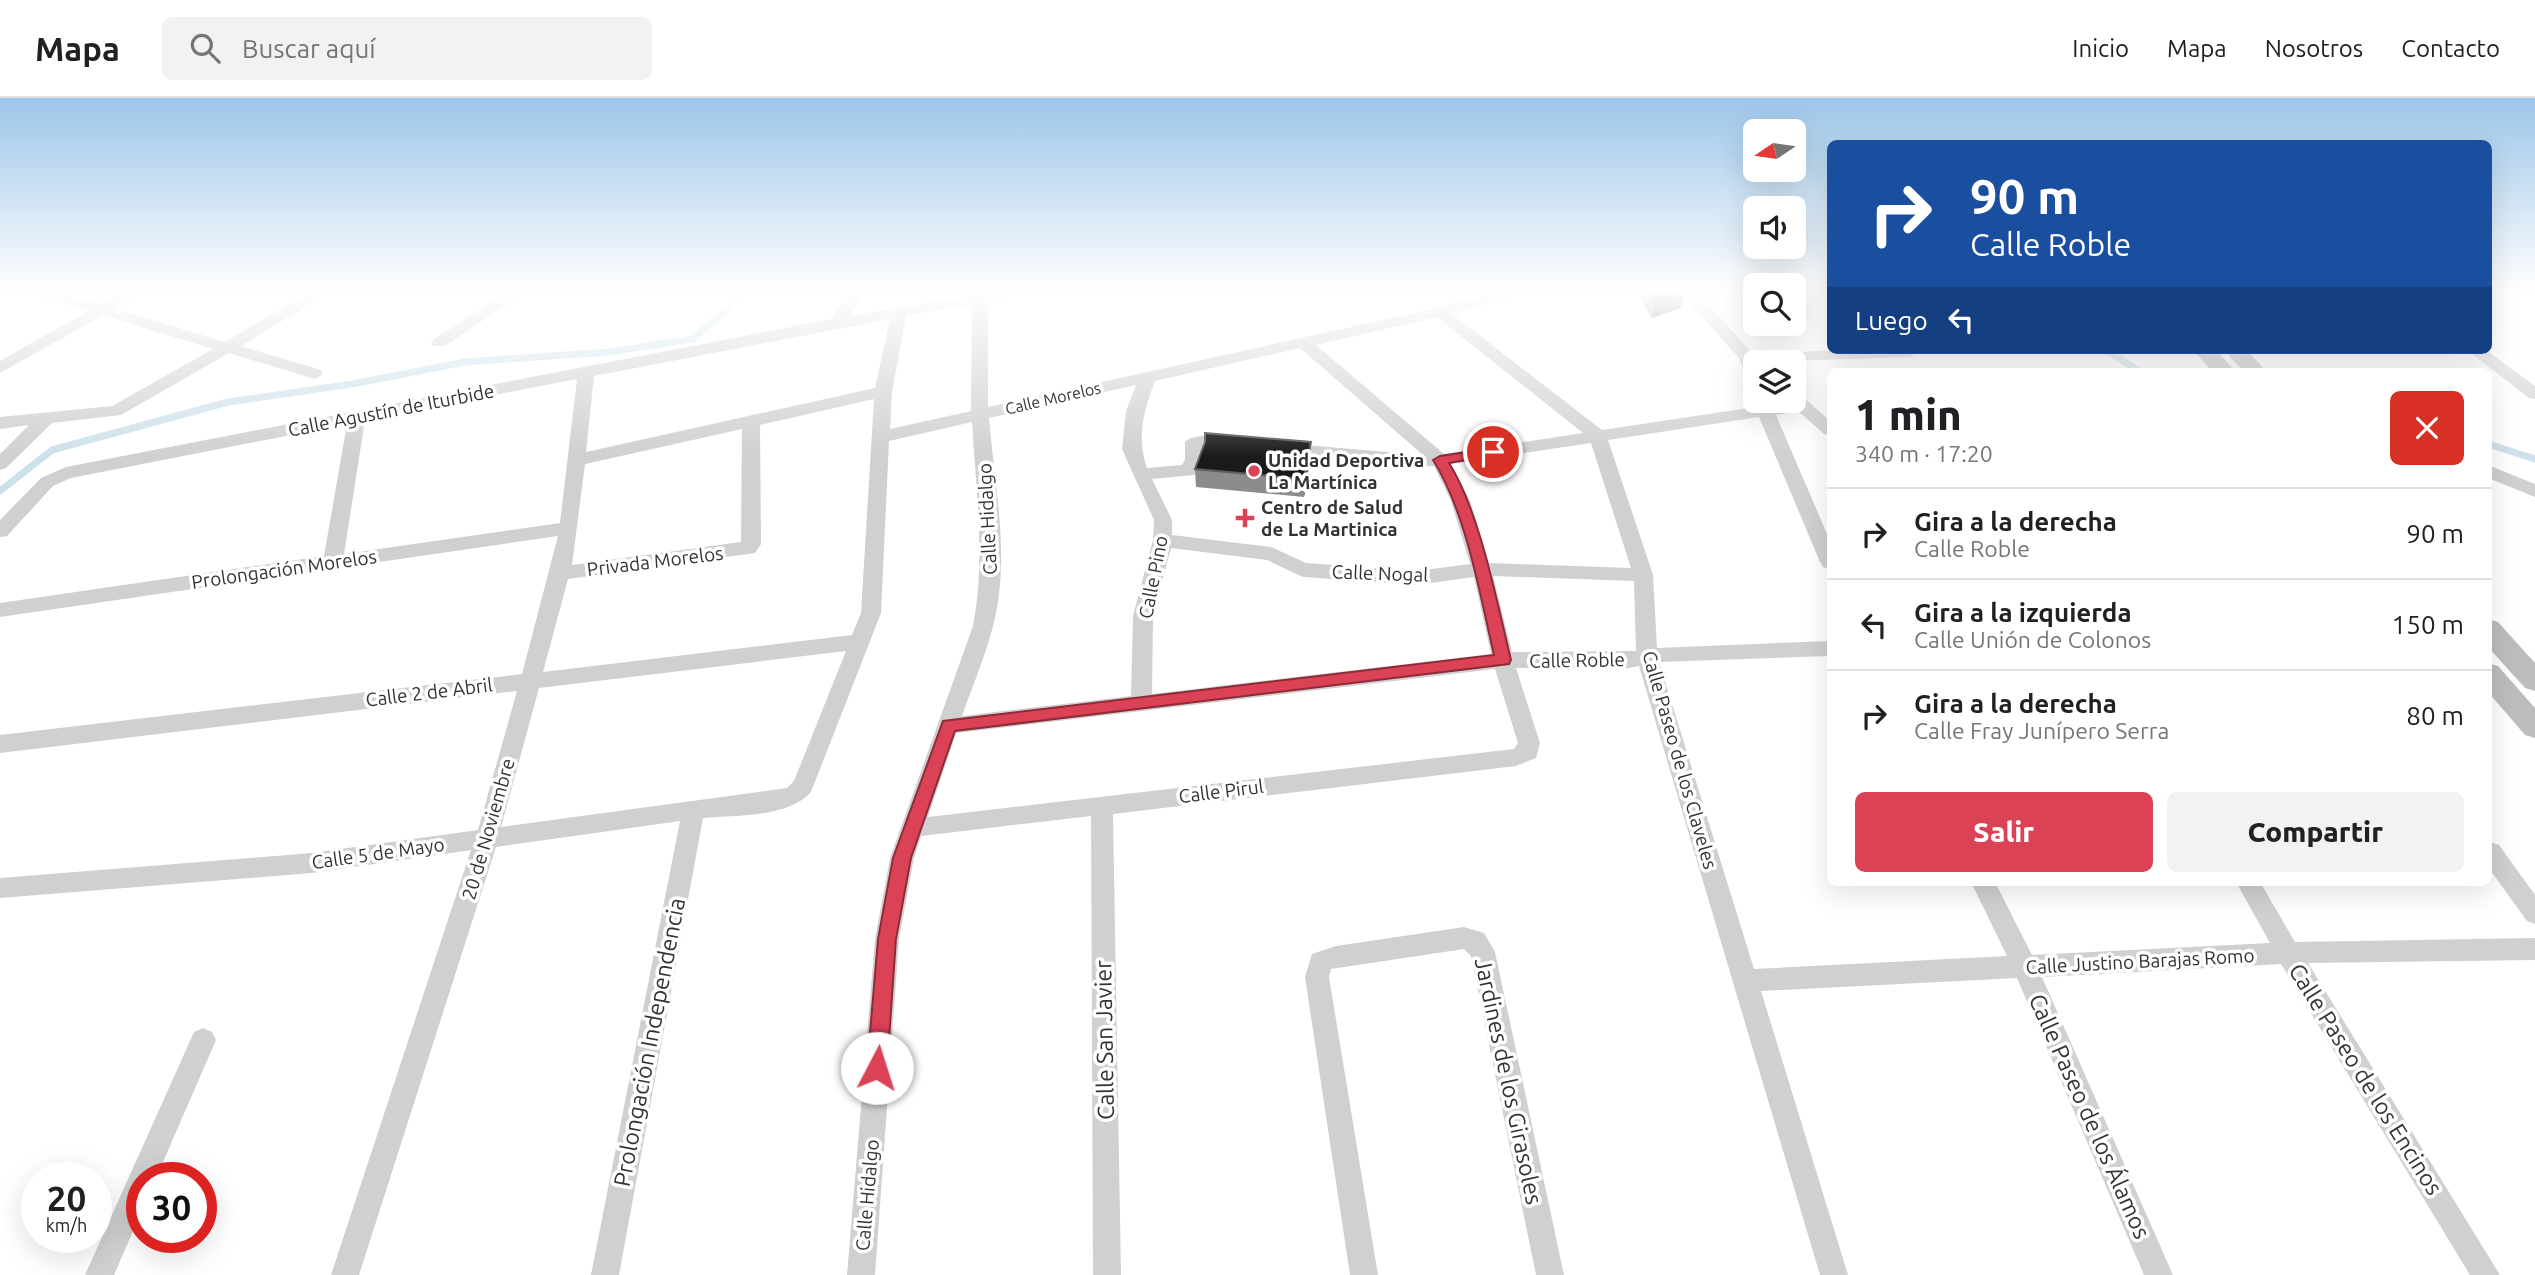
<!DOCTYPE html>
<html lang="es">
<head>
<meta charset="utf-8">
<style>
	:root { --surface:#fff; --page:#f2f2f2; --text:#202124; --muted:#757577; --line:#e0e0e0; --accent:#dc4256 }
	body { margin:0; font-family:Ubuntu,sans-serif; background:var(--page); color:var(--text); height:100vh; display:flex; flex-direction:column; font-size:26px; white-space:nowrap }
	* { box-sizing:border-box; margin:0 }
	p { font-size:23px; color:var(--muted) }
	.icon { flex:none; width:38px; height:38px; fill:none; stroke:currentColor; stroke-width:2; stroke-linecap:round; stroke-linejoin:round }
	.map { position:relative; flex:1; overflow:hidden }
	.side { position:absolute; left:1827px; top:270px; width:665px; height:518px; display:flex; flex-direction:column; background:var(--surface); border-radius:10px; box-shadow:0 7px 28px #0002 }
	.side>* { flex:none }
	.guide { position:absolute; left:1827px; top:42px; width:665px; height:214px; border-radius:10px; box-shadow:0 7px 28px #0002; background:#1a4fa0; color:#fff; overflow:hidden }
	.needle { width:46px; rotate:257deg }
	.fabs { position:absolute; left:1743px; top:21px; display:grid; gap:14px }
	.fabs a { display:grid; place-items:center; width:63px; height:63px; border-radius:10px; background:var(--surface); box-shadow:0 7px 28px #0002; font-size:35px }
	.speed { position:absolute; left:21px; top:1064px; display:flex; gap:14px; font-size:35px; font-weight:700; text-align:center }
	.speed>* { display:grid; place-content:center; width:91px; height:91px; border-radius:50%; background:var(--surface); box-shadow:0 7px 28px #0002; line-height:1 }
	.speed small { font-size:18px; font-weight:400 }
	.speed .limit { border:10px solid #d22; background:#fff; color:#111 }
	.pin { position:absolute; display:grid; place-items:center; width:60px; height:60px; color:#fff; margin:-30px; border:4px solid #fff; border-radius:50%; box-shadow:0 2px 7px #0007 }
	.me { position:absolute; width:77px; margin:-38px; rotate:5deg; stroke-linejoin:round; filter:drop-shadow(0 0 5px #0008) }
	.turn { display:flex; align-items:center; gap:24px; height:147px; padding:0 28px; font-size:32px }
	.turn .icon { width:91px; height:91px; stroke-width:2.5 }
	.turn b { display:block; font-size:49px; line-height:60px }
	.then { display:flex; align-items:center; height:66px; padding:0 28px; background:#0003; gap:14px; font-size:26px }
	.round { display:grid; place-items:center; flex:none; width:74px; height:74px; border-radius:10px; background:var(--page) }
	.summary { display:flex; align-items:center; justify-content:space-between; height:119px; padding:0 28px }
	h1 { font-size:42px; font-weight:800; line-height:52px }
	.primary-button { display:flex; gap:14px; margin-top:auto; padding:14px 28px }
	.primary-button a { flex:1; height:80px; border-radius:10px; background:var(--accent); color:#fff; font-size:28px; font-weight:800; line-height:80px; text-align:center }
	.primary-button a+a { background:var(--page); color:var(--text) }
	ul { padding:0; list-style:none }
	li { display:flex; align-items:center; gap:21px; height:91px; padding:0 28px; border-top:2px solid var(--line) }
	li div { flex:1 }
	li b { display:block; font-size:26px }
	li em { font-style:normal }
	header { display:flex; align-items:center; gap:42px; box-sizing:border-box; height:98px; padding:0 35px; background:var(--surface); border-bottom:2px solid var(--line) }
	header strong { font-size:33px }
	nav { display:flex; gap:38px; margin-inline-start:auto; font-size:24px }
	.search { width:490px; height:63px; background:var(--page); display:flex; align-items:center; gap:18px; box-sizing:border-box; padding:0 24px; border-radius:10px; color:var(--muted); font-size:26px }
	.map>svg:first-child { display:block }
</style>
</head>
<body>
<header>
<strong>Mapa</strong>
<div class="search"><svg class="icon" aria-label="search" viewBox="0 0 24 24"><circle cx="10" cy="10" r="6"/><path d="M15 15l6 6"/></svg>Buscar aquí</div>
<nav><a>Inicio</a><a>Mapa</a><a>Nosotros</a><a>Contacto</a></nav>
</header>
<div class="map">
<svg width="2535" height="1177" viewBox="0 0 2535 1177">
	<rect width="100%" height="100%" fill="#fff"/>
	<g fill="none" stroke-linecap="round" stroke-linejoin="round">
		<!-- stream -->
		<g stroke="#cde1ea" stroke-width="7">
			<polyline points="2106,252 2139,273"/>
			<polyline points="2488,346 2535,361"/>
			<polyline points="0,393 52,352 228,304 352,286 465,264 608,254 693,241 746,194"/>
		</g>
		<!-- street -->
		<g fill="#d0d0d0" fill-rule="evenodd">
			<polygon points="34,194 59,194 99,206 120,194 140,194 115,211 225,244 310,194 330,194 241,248 321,272 323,276 315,281 229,255 121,317 52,325 6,370 0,372 0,356 29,327 0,331 0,319 112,308 213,251 103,217 0,275 0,263 88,213 36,197"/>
			<polygon points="506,194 525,194 445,248 433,248 431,245 433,242"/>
			<path d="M847,194H863L850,218L972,197V194H1022L1020,197L988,203V309L1437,210L1494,194H1521L1519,197L1452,216L1602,332L1755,309L1752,303L1755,299V303H1769L1771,306L1794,303V295L1800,296L1830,323V337L1824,336L1798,313L1776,317L1830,443V471L1823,469L1820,464L1759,319L1608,342L1653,477L1657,550L1830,543V558L1659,564L1754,871L2007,858L1971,784H1995L2032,857L2270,845L2236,784H2260L2295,844L2535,840V862L2308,865L2500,1177H2470L2281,866L2042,879L2173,1177H2144L2017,880L1761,893L1848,1177H1820L1639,568L1624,571L1516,570L1540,645L1536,660L1516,668L1113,716L1121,1177H1093L1091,718L921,738L914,760L899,841L875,1177H847L875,841L890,760L973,528C986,460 976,393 972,324L889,343L881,515L811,694C788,720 735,717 703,720L619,1177H591L680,723L496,749L359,1177H331L471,752L312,775L0,800V780L312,755L478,732L517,593L0,655V637L522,576L558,438L0,519V505L324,458L347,326L71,380L53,388L7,438L0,439V422L41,380L66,369L832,221ZM972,206L971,313L890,331L892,294L906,218ZM1437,219L1583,335L1444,356L1316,247ZM890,221L875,290L586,354L594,278ZM1300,250L1423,357L1281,345L1272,351L1275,355L1414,369L1434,368L1451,403L1470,466L1416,473L1306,465L1271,449L1172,437V422L1152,381L1194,377L1203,362V350L1232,353L1241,347C1232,337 1194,334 1185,344V362L1182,367L1147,370C1136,339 1144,312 1155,283ZM577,281L560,425L344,456L365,322ZM1136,287L1126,313L1122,351L1154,422L1153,442L1133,518L1131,598L962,618C975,581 992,543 998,504C1007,444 994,381 989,320ZM874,301L861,515L852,537L543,574L568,481L755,455L761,446L760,327ZM742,331L741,444L572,467L585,366ZM1591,345L1631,470L1489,465L1470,403L1451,366ZM1171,450L1267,462L1303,479L1416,487L1474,479L1491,556L1152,596L1153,518ZM1493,478L1634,483L1636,553L1512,554ZM846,553L794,683L787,690L501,729L539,590ZM1495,571L1518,645L1514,651L928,719L956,635Z"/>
			<polygon points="1680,194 1697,194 1753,256 1841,252 1918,254 1910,259 1755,264 1755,290 1747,285 1739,260"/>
			<polygon points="2467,252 2486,252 2535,288 2535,301 2529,300"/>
			<polygon points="2488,367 2535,386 2535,399 2488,380"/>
			<polygon points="2491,744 2499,747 2535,797 2535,826 2527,823 2488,769 2488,745"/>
			<polygon points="1464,829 1484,835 1495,854 1564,1177 1536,1177 1471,858 1464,851 1331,871 1329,879 1378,1177 1350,1177 1305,879 1312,856 1336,848"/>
			<polygon points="203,930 212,934 216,942 156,1080 142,1080 142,1112 114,1177 85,1177 194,934"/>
		</g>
		<!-- secondary -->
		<g fill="#bdbdbd" fill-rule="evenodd">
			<polygon points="2193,252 2216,252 2235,273 2212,273"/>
			<polygon points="2224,252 2247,252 2266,273 2243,273"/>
			<polygon points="2488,521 2498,524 2535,565 2535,593 2525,590 2488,549"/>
			<polygon points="2488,565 2498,568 2535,610 2535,640 2525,637 2488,594"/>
		</g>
	</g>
	<!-- wall -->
	<g fill="#8c8c8c">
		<polygon points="1642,194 1680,194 1680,210 1652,220 1640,200"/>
		<polygon points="1311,344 1310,362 1304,399 1196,389 1195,371"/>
	</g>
	<!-- shaded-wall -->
	<g fill="#5f5f5f">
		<polygon points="1684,198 1680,210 1652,220 1655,208"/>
		<polygon points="1311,344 1310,362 1304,399 1304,381"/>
	</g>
	<!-- building -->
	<g fill="#1a1a1a" stroke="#5f5f5f" stroke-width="2">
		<polygon points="1646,194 1680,194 1684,198 1655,208"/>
		<polygon points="1205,335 1311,344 1304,381 1195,371 1205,344"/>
	</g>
	<!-- sky -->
	<linearGradient id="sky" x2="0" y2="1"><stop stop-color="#9dc6e9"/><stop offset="0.54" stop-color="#fff"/><stop offset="1" stop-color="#fff" stop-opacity="0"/></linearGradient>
	<rect width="2535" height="359" fill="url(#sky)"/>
	<!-- route -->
	<path fill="#dc4256" stroke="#8f2b38" stroke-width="2" d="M1493,350L1497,351V357L1449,365C1480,414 1497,505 1511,562L1509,566L955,633L911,760L896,841L887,970L884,977L877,979L870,977L867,970L878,841L893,760L943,623L1494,557C1480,497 1466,414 1433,362L1440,358Z"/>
	<!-- markers -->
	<g fill="#dc4256" stroke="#fff" stroke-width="2.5">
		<circle cx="1254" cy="373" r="7"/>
		<path d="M1241.5 409.5h7v7h7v7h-7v7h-7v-7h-7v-7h7z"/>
	</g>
	<g text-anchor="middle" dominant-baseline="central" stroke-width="7" stroke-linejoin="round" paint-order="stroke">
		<!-- far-street labels -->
		<g font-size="16" fill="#333" stroke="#fff">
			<text transform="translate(1053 300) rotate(-13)">Calle Morelos</text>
		</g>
		<!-- street labels -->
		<g font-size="19" fill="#333" stroke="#fff">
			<text transform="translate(391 312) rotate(-11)">Calle Agustín de Iturbide</text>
			<text transform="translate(987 421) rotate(-93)">Calle Hidalgo</text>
			<text transform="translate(655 463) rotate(-7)">Privada Morelos</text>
			<text transform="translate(284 471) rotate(-8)">Prolongación Morelos</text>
			<text transform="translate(1380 475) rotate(2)">Calle Nogal</text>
			<text transform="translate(1153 479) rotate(-79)">Calle Pino</text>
			<text transform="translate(1577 562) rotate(-1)">Calle Roble</text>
			<text transform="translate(429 594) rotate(-7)">Calle 2 de Abril</text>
			<text transform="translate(1680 662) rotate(74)">Calle Paseo de los Claveles</text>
			<text transform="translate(1221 693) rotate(-7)">Calle Pirul</text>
			<text transform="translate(488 731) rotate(-74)">20 de Noviembre</text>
			<text transform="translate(378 755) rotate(-8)">Calle 5 de Mayo</text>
			<text transform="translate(2140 863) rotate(-3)">Calle Justino Barajas Romo</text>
			<text transform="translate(867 1097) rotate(-85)">Calle Hidalgo</text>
		</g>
		<!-- poi labels -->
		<g font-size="19" font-weight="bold" fill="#333" stroke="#fff" text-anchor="start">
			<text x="1268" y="362">Unidad Deportiva<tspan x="1268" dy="22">La Martínica</tspan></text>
			<text x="1261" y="409">Centro de Salud<tspan x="1261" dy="22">de La Martinica</tspan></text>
		</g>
		<!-- near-street labels -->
		<g font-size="23" fill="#333" stroke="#fff">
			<text transform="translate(1104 942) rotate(-91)">Calle San Javier</text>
			<text transform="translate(649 944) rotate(-79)">Prolongación Independencia</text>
			<text transform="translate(2366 981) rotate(58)">Calle Paseo de los Encinos</text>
			<text transform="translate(1509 983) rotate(78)">Jardines de los Girasoles</text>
			<text transform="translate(2090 1018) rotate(66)">Calle Paseo de los Álamos</text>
		</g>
	</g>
</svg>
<div class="fabs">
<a><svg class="needle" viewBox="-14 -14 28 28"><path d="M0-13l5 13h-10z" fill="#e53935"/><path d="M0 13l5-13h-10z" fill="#757577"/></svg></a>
<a><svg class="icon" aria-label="sound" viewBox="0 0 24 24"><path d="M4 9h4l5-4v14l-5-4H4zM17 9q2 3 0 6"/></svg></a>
<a><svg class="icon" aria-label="search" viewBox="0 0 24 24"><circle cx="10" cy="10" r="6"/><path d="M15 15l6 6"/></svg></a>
<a><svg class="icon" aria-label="layers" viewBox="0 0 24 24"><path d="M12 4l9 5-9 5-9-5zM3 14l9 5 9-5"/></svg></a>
</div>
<div class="speed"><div>20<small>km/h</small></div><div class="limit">30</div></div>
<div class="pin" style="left:1493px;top:354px;background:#d93025"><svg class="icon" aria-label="arrive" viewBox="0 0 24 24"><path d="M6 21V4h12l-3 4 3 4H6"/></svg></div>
<svg class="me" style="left:877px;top:970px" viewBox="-20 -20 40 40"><circle r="19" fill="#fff"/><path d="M0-13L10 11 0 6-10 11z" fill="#dc4256"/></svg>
<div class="guide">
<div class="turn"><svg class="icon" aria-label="right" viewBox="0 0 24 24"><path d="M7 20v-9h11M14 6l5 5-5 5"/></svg><div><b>90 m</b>Calle Roble</div></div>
<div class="then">Luego<svg class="icon" aria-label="left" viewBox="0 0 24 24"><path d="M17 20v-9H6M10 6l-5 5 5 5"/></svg></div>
</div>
<section class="side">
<div class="summary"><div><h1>1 min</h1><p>340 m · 17:20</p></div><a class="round" style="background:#d93025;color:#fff"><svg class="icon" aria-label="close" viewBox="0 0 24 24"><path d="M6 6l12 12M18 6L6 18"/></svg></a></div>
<ul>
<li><svg class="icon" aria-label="right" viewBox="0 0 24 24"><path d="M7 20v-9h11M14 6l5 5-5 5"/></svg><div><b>Gira a la derecha</b><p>Calle Roble</p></div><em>90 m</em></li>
<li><svg class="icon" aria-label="left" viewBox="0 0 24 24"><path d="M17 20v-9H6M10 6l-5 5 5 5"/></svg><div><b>Gira a la izquierda</b><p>Calle Unión de Colonos</p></div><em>150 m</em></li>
<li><svg class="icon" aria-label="right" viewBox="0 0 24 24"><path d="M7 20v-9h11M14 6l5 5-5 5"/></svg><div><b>Gira a la derecha</b><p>Calle Fray Junípero Serra</p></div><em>80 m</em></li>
</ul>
<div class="primary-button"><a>Salir</a><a>Compartir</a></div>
</section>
</div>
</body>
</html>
